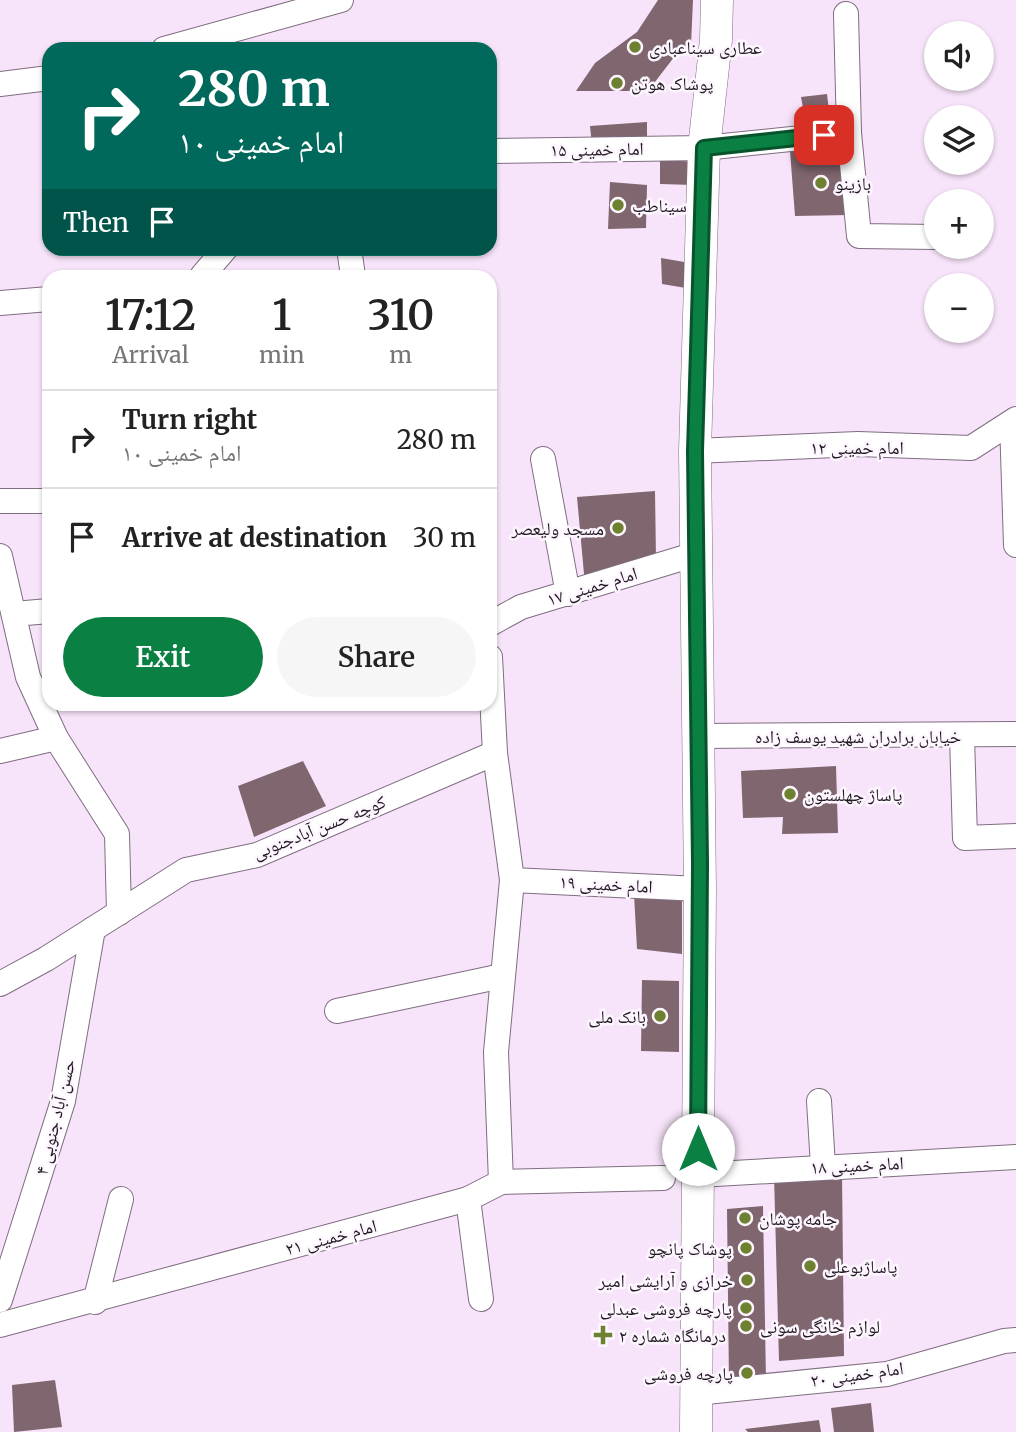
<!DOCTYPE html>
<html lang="en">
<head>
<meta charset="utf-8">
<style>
	:root { --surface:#fff; --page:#f6f6f6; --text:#222; --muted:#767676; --line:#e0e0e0; --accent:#0b8043 }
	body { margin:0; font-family:Merriweather,"Noto Naskh Arabic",serif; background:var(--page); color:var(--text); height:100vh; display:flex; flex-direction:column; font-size:26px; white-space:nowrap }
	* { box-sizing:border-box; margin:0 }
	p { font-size:23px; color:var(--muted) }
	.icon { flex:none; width:38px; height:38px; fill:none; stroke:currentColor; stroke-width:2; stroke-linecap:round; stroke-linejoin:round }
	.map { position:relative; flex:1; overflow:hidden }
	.details { position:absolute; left:42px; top:270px; width:455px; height:441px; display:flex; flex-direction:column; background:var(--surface); border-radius:21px; box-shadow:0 2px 5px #0004 }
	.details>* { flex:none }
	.banner { position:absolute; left:42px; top:42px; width:455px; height:214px; border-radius:21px; box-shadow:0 2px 5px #0004; background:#00695c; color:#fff; overflow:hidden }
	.buttons { position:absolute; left:924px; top:21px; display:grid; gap:14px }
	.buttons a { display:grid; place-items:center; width:70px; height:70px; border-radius:50%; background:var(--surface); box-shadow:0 2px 5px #0004; font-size:35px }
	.pin { position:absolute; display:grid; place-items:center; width:60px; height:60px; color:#fff; margin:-30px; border-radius:14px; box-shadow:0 4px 10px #0006 }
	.me { position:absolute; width:77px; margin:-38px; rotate:0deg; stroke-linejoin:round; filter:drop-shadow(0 0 5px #0008) }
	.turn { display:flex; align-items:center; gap:24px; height:147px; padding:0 21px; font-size:32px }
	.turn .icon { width:91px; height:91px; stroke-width:2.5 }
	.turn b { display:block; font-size:49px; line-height:60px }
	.then { display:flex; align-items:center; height:66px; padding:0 21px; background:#0003; gap:14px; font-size:26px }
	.eta { display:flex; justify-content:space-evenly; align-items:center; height:119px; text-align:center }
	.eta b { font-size:42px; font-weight:600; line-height:49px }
	.primary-button { display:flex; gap:14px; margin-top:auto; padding:14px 21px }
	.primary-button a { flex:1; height:80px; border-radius:42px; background:var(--accent); color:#fff; font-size:28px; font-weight:600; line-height:80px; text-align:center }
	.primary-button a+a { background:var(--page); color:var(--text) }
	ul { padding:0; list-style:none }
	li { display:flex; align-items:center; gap:21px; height:98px; padding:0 21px; border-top:2px solid var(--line) }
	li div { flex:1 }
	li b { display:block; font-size:26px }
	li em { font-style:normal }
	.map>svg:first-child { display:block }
</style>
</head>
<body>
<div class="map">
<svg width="1016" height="1432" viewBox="0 0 1016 1432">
	<rect width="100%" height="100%" fill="#f8e4fa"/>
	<!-- building -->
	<g fill="#80666f">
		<polygon points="658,0 693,0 691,45 678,52 648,91 576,91 595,63 637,32"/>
		<polygon points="827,94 829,111 804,113 801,97"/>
		<polygon points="647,122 647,144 592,145 590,126"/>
		<polygon points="790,151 848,151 850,215 795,216"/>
		<polygon points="660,159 694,162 694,185 660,184"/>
		<polygon points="610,182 647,185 646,228 608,229"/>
		<polygon points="661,258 690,263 692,289 662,284"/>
		<polygon points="655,491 656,560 585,585 577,497"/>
		<polygon points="303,761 326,806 254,837 238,786"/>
		<polygon points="836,766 838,833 782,834 783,817 743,818 741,771"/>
		<polygon points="634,894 682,898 682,954 637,949"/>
		<polygon points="642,980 679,981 679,1052 641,1051"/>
		<polygon points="842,1173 844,1356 779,1361 774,1175"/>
		<polygon points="763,1206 766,1381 729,1383 727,1209"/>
		<polygon points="55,1380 62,1427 14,1432 12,1385"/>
		<polygon points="871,1403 874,1432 834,1432 831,1408"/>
		<polygon points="819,1420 821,1432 748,1432 745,1429"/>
	</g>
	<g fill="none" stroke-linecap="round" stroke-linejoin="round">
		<!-- minor casing -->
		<g stroke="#7f6d80" stroke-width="26">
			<g id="minor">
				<polyline points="846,14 849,133 859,236 936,237"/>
				<polyline points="164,49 341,0"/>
				<polyline points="0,84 49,78"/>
				<polyline points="490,151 704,148 849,133"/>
				<polyline points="349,248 353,276"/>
				<polyline points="202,276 226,248"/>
				<polyline points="0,303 49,299"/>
				<polyline points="1012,422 1016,545"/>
				<polyline points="695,451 858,444 971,448 1016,419"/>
				<polyline points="543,459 568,594"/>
				<polyline points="0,501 49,501"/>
				<polyline points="0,556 28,677 56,738 117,834 119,913"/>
				<polyline points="14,614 49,611"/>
				<polyline points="490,624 521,607 696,554"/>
				<polyline points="490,657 495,753 512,880 496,1052 501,1182"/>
				<polyline points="699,736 1016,734"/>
				<polyline points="962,736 965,838 1016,836"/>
				<polyline points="0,751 56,738"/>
				<polyline points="512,880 700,889"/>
				<polyline points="0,984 46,959 186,870 257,855 495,753"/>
				<polyline points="337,1011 502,976"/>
				<polyline points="819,1101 823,1166"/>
				<polyline points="698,1175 1016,1157"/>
				<polyline points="468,1199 481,1299"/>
				<polyline points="0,1300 63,1101 93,929"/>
				<polyline points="95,1302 121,1199"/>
				<polyline points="0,1325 468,1199 501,1182 663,1178"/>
				<polyline points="696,1393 887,1374 1004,1341 1016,1340"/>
			</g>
		</g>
		<!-- major casing -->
		<g stroke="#7f6d80" stroke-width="33">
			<polyline id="major" points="696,1432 700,889 695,451 704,148 716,40 717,0"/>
		</g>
		<!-- minor -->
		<use href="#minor" stroke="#fff" stroke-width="24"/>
		<!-- major -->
		<use href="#major" stroke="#fff" stroke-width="32"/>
	</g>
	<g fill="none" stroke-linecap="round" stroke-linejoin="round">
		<!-- route casing -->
		<g stroke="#07532c" stroke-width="18">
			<polyline id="route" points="698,1149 700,864 695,451 704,148 824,135"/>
		</g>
		<!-- route -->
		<use href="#route" stroke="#0b8043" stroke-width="12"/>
	</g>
	<!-- markers -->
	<g fill="#6e8130" stroke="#fef6ff" stroke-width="2.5">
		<circle cx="635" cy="47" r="7"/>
		<circle cx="617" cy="83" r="7"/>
		<circle cx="821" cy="183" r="7"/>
		<circle cx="618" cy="205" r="7"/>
		<circle cx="618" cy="528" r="7"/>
		<circle cx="790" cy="794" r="7"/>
		<circle cx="660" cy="1016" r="7"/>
		<circle cx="745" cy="1218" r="7"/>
		<circle cx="746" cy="1248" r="7"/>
		<circle cx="810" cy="1266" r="7"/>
		<circle cx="747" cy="1280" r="7"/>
		<circle cx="746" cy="1308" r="7"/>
		<circle cx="746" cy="1326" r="7"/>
		<path d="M599.5 1324.5h7v7h7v7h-7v7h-7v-7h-7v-7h7z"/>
		<circle cx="747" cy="1373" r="7"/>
	</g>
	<g text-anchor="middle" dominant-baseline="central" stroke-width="5" stroke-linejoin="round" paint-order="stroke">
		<!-- poi labels -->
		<g font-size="18" fill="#201921" stroke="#fef6ff" text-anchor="start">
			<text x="649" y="47">عطاری سیناعبادی</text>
			<text x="631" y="83">پوشاک هوتن</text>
			<text x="835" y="183">بازینو</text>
			<text x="632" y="205">سیناطب</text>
			<text x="604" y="528" text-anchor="end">مسجد ولیعصر</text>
			<text x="804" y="794">پاساژ چهلستون</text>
			<text x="646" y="1016" text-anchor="end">بانک ملی</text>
			<text x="759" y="1218">جامه پوشان</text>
			<text x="732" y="1248" text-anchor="end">پوشاک پانچو</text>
			<text x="824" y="1266">پاساژبوعلی</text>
			<text x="733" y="1280" text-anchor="end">خرازی و آرایشی امیر</text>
			<text x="732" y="1308" text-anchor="end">پارچه فروشی عبدلی</text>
			<text x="760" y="1326">لوازم خانگی سونی</text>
			<text x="619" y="1335">درمانگاه شماره ۲</text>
			<text x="733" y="1373" text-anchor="end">پارچه فروشی</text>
		</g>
		<!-- street labels -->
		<g font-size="18" fill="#201921" stroke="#fef6ff">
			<text transform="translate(597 149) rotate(-1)">امام خمینی ۱۵</text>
			<text x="857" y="447">امام خمینی ۱۲</text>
			<text transform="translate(592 586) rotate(-17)">امام خمینی ۱۷</text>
			<text x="858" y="736">خیابان برادران شهید یوسف زاده</text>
			<text transform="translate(319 827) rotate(-22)">کوچه حسن آبادجنوبی</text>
			<text transform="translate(606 884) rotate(3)">امام خمینی ۱۹</text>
			<text transform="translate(55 1117) rotate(-76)">حسن آباد جنوبی ۴</text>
			<text transform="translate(857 1165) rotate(-3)">امام خمینی ۱۸</text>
			<text transform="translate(331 1237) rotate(-15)">امام خمینی ۲۱</text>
			<text transform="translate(857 1374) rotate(-8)">امام خمینی ۲۰</text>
		</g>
	</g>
</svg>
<div class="buttons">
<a><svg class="icon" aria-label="sound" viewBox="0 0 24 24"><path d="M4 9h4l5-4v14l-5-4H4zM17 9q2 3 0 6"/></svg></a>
<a><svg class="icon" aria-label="layers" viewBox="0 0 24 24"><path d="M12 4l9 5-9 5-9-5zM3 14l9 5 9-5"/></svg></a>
<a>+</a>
<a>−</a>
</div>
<div class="pin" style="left:824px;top:135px;background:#d93025"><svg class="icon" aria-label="arrive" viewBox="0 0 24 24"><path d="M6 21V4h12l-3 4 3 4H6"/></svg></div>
<svg class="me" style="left:698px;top:1149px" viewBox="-20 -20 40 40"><circle r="19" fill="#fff"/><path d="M0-13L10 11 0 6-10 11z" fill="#0b8043"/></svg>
<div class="banner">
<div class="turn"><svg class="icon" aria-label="right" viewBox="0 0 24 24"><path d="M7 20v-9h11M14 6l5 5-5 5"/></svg><div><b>280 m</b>امام خمینی ۱۰</div></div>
<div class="then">Then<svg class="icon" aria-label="arrive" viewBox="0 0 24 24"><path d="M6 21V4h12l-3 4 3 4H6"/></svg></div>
</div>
<section class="details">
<div class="eta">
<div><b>17:12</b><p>Arrival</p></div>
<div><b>1</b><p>min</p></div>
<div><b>310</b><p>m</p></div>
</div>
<ul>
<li><svg class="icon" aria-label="right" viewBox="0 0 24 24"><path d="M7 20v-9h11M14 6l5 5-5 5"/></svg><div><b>Turn right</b><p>امام خمینی ۱۰</p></div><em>280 m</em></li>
<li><svg class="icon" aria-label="arrive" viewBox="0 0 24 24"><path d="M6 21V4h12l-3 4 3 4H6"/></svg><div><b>Arrive at destination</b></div><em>30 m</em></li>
</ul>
<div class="primary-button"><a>Exit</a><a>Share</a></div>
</section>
</div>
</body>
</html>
